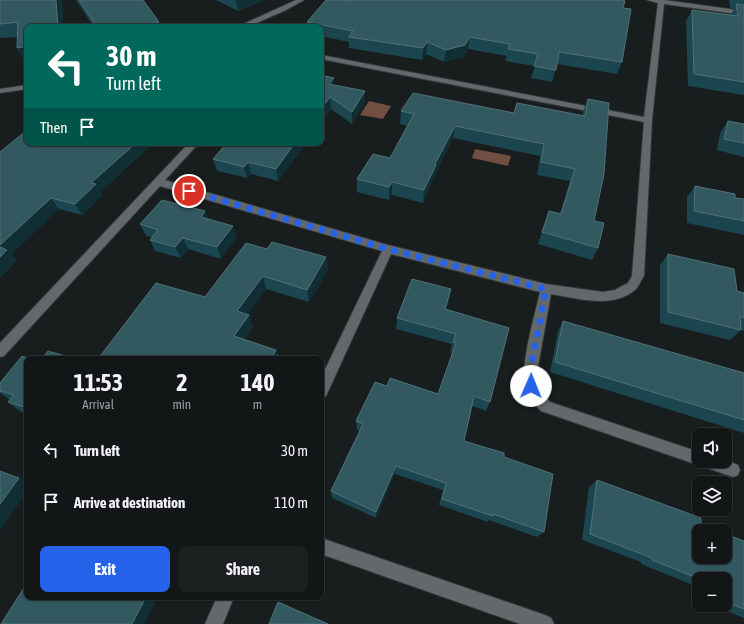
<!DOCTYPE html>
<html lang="en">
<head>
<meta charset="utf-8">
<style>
	:root { --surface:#121616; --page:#1b1f1f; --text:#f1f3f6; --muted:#9c9fa1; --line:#313535; --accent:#2563eb }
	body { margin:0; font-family:"Asap Condensed",sans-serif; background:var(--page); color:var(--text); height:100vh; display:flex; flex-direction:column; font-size:15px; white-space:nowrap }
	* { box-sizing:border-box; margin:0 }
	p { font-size:13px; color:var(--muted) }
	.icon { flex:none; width:22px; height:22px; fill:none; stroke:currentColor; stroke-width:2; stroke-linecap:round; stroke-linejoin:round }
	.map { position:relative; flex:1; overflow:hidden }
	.panel { position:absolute; left:24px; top:356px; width:300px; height:244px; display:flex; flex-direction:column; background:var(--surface); border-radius:8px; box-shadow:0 1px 3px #0004,0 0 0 1px var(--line) }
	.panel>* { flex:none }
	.hud { position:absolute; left:24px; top:24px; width:300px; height:122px; border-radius:8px; box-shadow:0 1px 3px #0004,0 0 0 1px var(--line); background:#00695c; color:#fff; overflow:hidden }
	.controls { position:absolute; left:692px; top:428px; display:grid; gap:8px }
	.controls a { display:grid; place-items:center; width:40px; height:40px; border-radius:8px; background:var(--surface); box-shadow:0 1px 3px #0004,0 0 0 1px var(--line); font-size:20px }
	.pin { position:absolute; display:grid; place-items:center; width:34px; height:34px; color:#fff; margin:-17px; border:2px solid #fff; border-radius:50%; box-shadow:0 1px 4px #0007 }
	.me { position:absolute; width:44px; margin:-22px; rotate:1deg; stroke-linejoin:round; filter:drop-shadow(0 0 3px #0008) }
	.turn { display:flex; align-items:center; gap:14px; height:84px; padding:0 16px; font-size:18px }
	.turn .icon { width:52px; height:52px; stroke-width:2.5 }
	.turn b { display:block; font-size:28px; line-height:34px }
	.then { display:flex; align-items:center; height:38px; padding:0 16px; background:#0003; gap:8px; font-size:15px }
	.eta { display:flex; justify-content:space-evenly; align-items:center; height:68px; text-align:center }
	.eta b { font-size:24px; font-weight:700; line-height:28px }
	.button { display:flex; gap:8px; margin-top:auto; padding:8px 16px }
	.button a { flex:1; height:46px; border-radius:8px; background:var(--accent); color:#fff; font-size:16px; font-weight:700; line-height:46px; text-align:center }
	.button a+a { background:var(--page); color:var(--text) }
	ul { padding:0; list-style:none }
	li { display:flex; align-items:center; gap:12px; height:52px; padding:0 16px }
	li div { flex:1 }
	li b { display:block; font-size:15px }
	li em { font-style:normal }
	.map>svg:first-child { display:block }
</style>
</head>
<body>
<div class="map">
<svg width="744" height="624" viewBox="0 0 744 624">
	<rect width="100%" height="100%" fill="#181d1e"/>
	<!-- water -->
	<g fill="#704e42">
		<polygon points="369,101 391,106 383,119 360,115"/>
		<polygon points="475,149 511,156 508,166 472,158"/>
	</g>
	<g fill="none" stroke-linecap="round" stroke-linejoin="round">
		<!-- street casing -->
		<g stroke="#333737" stroke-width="2">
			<g id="street">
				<polygon points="296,0 304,0 284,11 247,27 237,27"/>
				<path d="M647,0H664L744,11V15L664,4L652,120L644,276C641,280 639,286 636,289C613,310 577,298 551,294L537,372C538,385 541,393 550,402L699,452V461C714,461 725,459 738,465L740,470L738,475L733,477L541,411C534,404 528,396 525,386C520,366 535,314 540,292L391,254L326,396L321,398V378L382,251L160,186L4,356L0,357V343L189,143H199L165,180L388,245L546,284L603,292L615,290L628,283L632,276L644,122L321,59V55L644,117L658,3Z"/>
				<polygon points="27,85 27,89 0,93 0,89"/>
				<polygon points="321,538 545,615 551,618 554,624 520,624 321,554"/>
				<polygon points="217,597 234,597 223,624 205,624"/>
			</g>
		</g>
		<!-- street -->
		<use href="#street" fill="#63696a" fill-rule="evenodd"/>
	</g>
	<!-- wall -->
	<g fill="#1b464f">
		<polygon points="0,0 62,0 63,27 27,27 27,62 25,62 17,48 17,37 0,38"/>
		<polygon points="76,0 143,0 161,27 94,27"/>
		<polygon points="216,0 264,0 238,11"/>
		<polygon points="729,0 744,0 744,95 688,86 686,21 692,10 731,15 734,8 730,8"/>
		<polygon points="351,1 623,8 622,62 617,74 557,64 552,82 531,78 535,66 505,61 507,56 468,49 464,57 444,62 426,54 422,60 349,48 349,42 321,36 321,27 307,27 307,22"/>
		<polygon points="321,75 334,85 365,102 352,124 331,109 321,122"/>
		<polygon points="588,99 594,221 598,248 592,260 538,244 549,211 560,214 570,181 537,175 540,156 453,138 435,174 434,177 423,203 392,195 389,200 357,192 357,179 390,158 408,126 400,124 401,111 514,113 583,115 583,112"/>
		<polygon points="728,121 744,124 744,157 717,150 720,133"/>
		<polygon points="27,143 153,143 100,192 102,195 82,215 59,209 11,254 17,260 0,278 0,152"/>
		<polygon points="227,143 306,143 278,181 251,174 247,178 217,171 213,159"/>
		<polygon points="695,186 735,198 744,199 744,235 687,223 687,197"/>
		<polygon points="205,211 208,219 237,237 221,259 188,249 181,258 155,251 150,240 152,237 146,236 140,224"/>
		<polygon points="267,249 326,257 328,270 309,302 266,289 248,314 249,315 253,327 244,339 276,350 279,359 98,359 205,297"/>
		<polygon points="668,254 737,291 744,293 744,331 741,330 730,340 660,323 660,265"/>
		<polygon points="449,300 446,309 490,402 486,411 472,406 464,441 504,457 544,532 537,537 489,520 488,522 439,505 443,490 395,474 376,518 332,498 331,491 360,431 357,430 356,421 387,386 438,394 452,353 450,352 452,344 396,329 397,318"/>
		<polygon points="563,321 744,373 744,433 550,372 558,331"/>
		<polygon points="27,359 27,414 21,412 8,402 10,400 0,393 0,383"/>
		<polygon points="597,480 701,525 744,541 744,618 712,605 725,605 725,579 699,579 699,600 694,598 695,586 641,564 641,562 582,540 589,487"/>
	</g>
	<!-- shaded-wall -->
	<g fill="#102e34">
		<polygon points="56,0 62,0 63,27 58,27"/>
		<polygon points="236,0 264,0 238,11"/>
		<polygon points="159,22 161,27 139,27"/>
		<polygon points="470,37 468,49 464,57 444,62 446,50"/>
		<polygon points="427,42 426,54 422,60 423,48"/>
		<polygon points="27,46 27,62 25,62 17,48"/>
		<polygon points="334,78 334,90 329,84"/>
		<polygon points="365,91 365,102 352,124 352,112"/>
		<polygon points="330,97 331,109 321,122 321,109"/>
		<polygon points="455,126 453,138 435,174 434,177 423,203 424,190 435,164"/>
		<polygon points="136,143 153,143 100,192 102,195 82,215 75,204 91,183"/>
		<polygon points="295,143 306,143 278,181 276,169"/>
		<polygon points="248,162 251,174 247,178 244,167"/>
		<polygon points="392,182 392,195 389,200 389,187"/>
		<polygon points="51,198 59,209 11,254 17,260 0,278 0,245"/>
		<polygon points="205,211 209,223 201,217"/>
		<polygon points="233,226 237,237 221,259 217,247"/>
		<polygon points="183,238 188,249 181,258 175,247"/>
		<polygon points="326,257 328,270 309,302 307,290"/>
		<polygon points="263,276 266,289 242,323 237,311"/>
		<polygon points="451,289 449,300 442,319"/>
		<polygon points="249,315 253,327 239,347 234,336"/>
		<polygon points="276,350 279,359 271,359"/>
		<polygon points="396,466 395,474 376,518 376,512"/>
		<polygon points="19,478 27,482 27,492 0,530 0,504"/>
		<polygon points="146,597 158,597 144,624 132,624"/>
	</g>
	<!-- building -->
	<g fill="#325960" stroke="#507178">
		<polygon points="0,0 56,0 58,27 27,27 27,46 17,48 18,22 0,24"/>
		<polygon points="79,0 143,0 159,22 139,27 97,27"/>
		<polygon points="326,0 344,0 351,1 352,0 621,0 625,1 623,8 631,9 622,62 559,52 556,70 534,66 538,54 508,49 510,44 470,37 465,45 446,50 427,42 423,48 349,37 353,31 307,22"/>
		<polygon points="736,4 744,5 744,82 694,74 692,10 738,16"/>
		<polygon points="321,75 334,78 329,84 365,91 352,112 330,97 321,109"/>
		<polygon points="413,93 514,113 517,103 585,116 588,99 609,103 604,174 594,221 604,223 598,248 542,232 549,211 561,214 575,169 541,162 544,144 455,126 435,164 436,165 424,190 392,182 389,187 357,179 373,154 390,158 414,114 401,111"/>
		<polygon points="728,121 744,124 744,143 724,139"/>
		<polygon points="27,130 27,143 136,143 91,183 96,184 75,204 51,198 0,245 0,152"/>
		<polygon points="227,143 295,143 276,169 248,162 244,167 213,159"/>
		<polygon points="695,186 735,194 735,198 744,199 744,221 694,211"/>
		<polygon points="162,200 205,211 201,217 233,226 217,247 183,238 175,247 150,240 158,230 140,224"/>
		<polygon points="272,242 326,257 307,290 263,276 237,311 249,315 234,336 276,350 271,359 98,359 156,283 205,297 246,243 267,249"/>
		<polygon points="0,247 7,250 0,257"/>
		<polygon points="668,254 734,269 737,291 744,293 744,318 740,316 741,330 668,312"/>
		<polygon points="412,279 451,289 445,309 509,328 490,402 474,396 464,441 504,453 504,457 553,474 544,532 493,514 493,516 442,499 446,483 396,466 376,512 331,491 363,424 356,421 375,382 387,386 390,378 438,394 456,343 453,342 456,334 397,318"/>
		<polygon points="563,321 744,373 744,420 555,362"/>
		<polygon points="48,351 75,359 42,359"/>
		<polygon points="22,356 31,359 27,359 27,408 8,402 14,395 0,391 0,383"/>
		<polygon points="0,471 19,478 0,504"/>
		<polygon points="597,480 701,518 701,525 717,531 699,531 699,557 725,557 725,534 744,541 744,609 725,602 725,579 700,579 652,560 652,558 590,534"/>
		<polygon points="27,583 27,597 146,597 132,624 1,624"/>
		<polygon points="278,602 328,624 269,624"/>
	</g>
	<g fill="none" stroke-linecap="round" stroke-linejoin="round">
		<!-- route -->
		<polyline stroke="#2563eb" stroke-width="7" stroke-dasharray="0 12.6" points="189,191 388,249 546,289 530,372 531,386"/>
	</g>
</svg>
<div class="controls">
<a><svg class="icon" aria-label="sound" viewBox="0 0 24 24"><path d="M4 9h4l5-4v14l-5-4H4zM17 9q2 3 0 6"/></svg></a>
<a><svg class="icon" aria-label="layers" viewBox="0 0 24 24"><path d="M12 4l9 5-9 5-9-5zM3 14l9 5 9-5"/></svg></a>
<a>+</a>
<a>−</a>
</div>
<div class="pin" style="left:189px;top:191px;background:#d93025"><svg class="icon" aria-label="arrive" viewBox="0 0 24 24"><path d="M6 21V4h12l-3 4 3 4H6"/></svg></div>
<svg class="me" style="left:531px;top:386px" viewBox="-20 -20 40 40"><circle r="19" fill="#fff"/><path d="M0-13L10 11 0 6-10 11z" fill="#2563eb"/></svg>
<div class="hud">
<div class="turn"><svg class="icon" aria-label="left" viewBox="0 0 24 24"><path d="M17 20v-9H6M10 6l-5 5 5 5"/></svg><div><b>30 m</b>Turn left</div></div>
<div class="then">Then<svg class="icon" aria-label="arrive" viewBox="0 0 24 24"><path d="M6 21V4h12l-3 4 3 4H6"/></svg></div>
</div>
<section class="panel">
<div class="eta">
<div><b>11:53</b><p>Arrival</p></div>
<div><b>2</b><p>min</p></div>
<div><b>140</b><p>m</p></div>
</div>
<ul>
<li><svg class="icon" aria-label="left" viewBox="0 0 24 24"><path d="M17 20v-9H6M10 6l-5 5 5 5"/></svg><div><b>Turn left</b></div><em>30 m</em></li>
<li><svg class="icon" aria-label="arrive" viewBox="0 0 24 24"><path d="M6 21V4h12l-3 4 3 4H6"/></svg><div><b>Arrive at destination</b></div><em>110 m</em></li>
</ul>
<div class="button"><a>Exit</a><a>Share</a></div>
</section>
</div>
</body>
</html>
